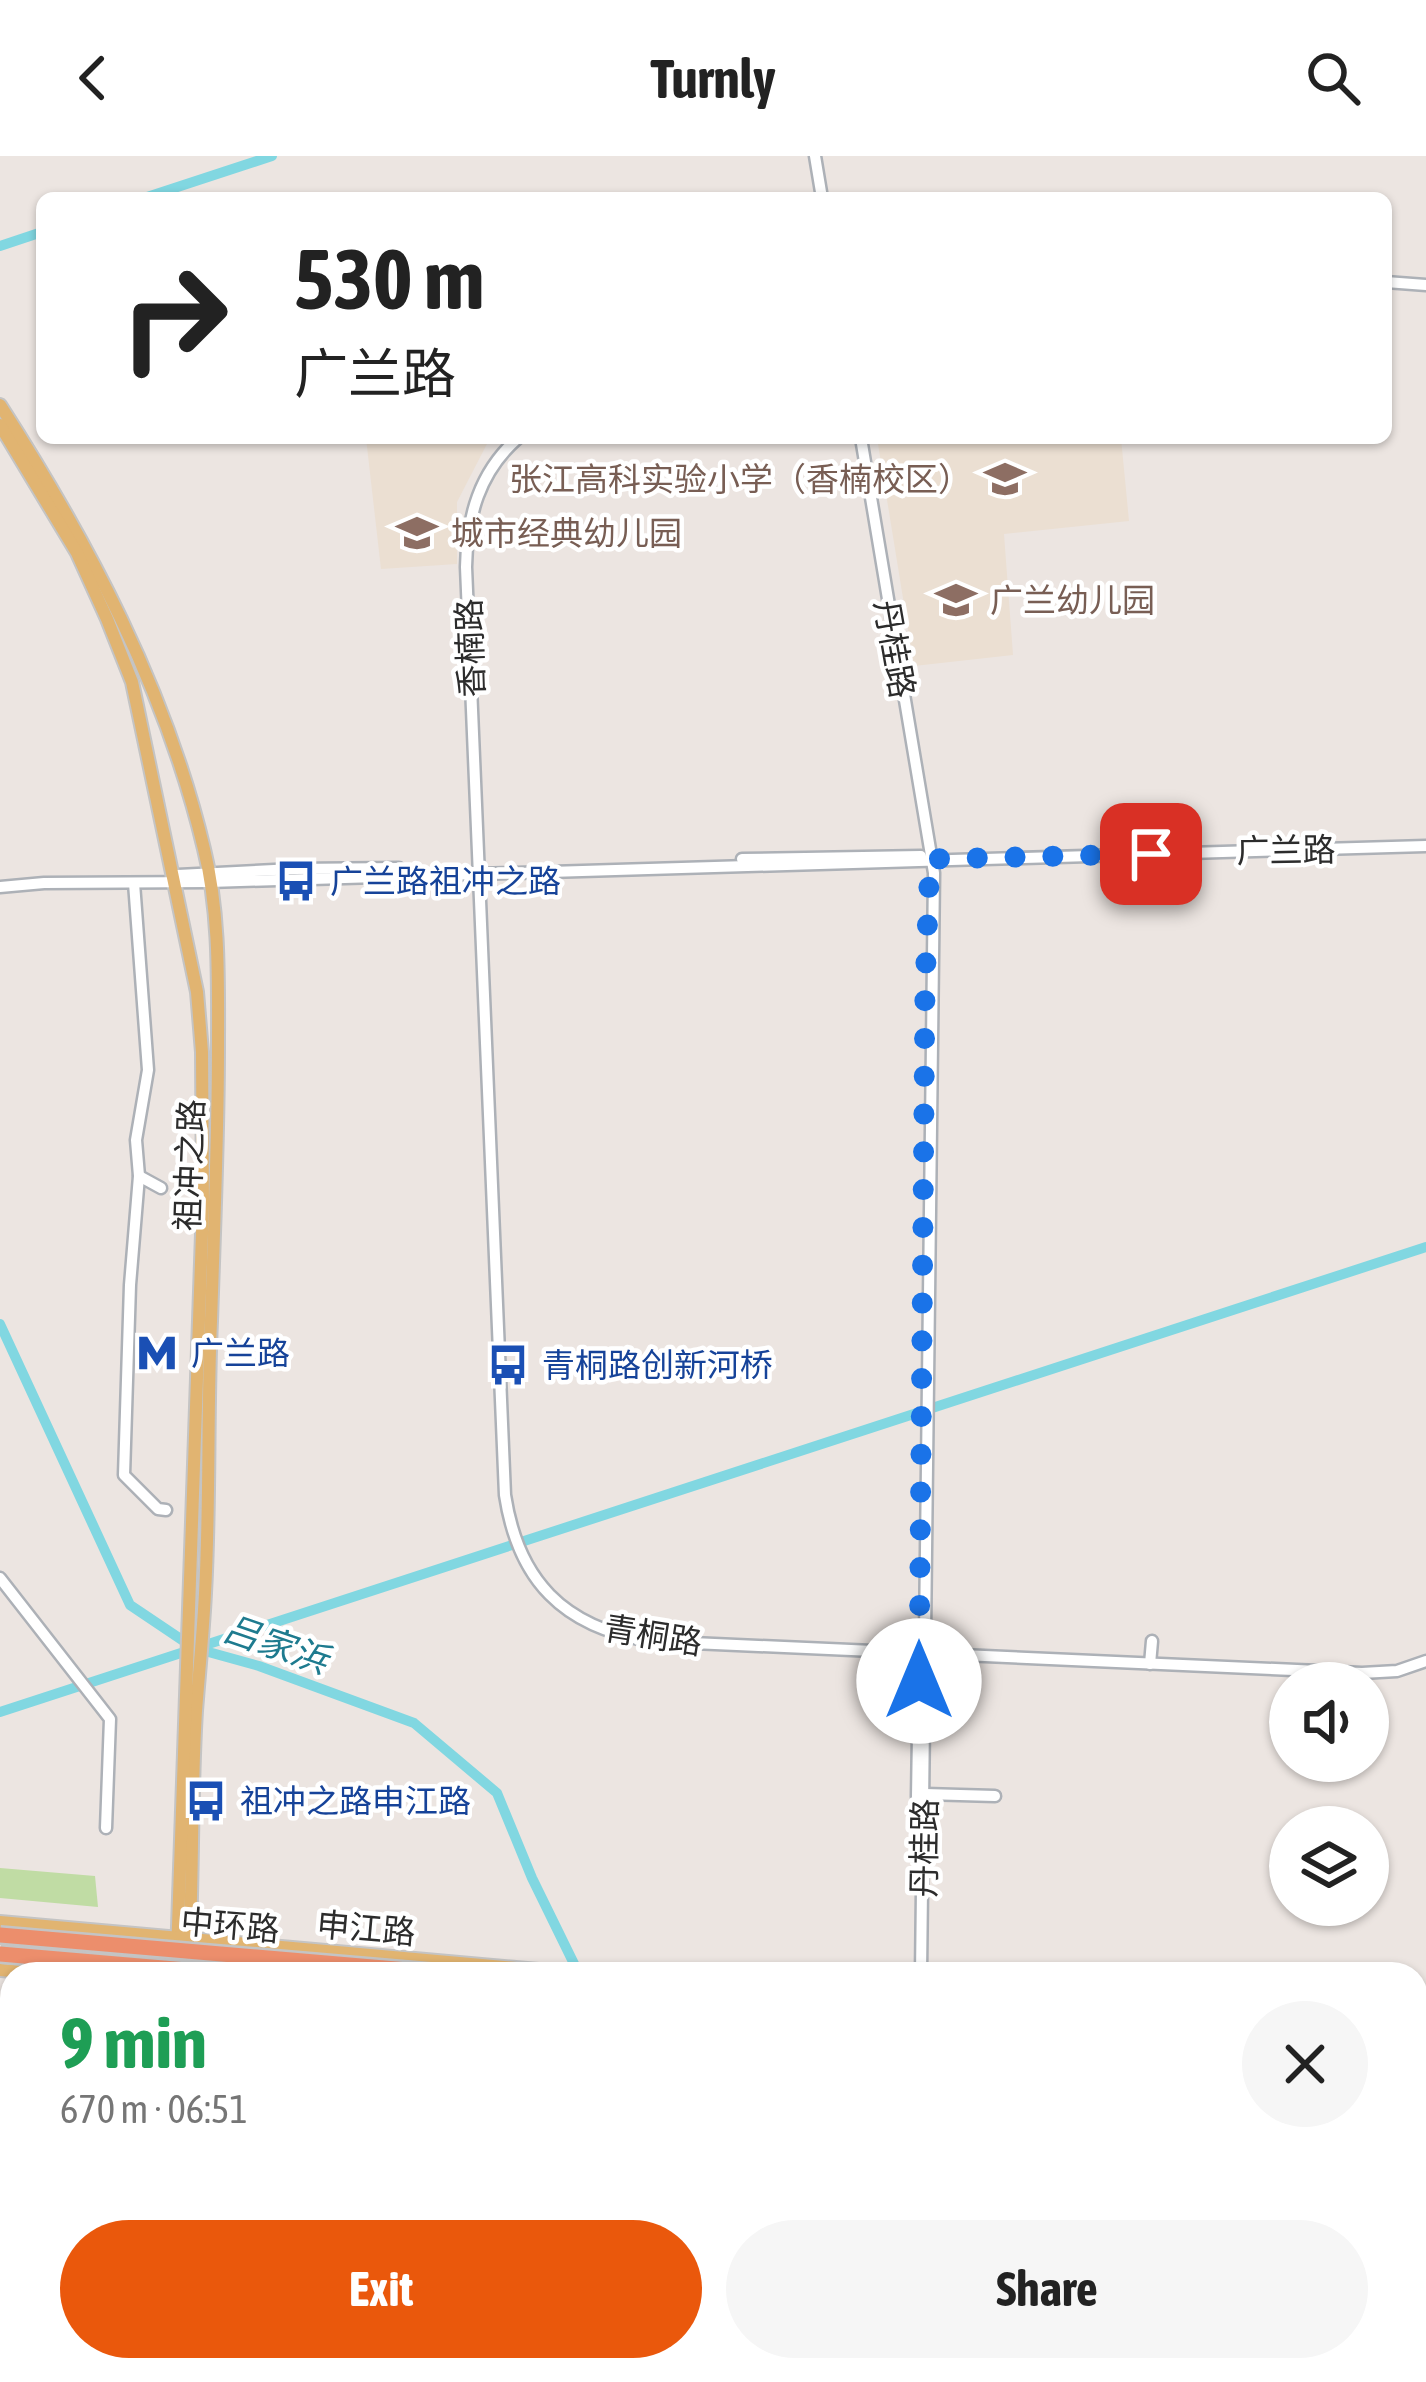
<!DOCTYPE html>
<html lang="en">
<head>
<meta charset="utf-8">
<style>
	:root { --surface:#fff; --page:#f6f6f6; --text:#222; --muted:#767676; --accent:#ea580c }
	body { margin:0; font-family:"Asap Condensed","Noto Sans SC",sans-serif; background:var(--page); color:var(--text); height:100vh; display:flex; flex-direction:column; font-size:45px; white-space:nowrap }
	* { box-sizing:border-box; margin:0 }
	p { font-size:39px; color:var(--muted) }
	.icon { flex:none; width:66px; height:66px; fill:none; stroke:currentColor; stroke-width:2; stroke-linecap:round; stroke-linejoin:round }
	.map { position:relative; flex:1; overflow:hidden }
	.side { position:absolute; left:0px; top:1806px; width:1428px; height:420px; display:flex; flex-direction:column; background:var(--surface); border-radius:36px 36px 0 0; box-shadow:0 3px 9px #0004 }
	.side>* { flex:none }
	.banner { position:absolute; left:36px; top:36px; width:1356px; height:252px; border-radius:18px; box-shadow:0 3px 9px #0004; background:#fff; color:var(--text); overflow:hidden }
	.controls { position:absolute; left:1269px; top:1506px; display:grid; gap:24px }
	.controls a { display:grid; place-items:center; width:120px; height:120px; border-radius:50%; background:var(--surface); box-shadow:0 3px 9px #0004; font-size:60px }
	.pin { position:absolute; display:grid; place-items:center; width:102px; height:102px; color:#fff; margin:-51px; border-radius:24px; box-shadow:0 6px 18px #0006 }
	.me { position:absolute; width:132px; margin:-66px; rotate:0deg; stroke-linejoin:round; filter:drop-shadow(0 0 9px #0008) }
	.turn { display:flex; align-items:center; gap:42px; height:252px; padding:0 60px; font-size:54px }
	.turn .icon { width:156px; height:156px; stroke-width:2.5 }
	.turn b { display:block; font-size:84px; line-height:102px }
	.round { display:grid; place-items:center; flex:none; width:126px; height:126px; border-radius:63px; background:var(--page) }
	.overview { display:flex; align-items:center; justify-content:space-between; height:204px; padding:0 60px }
	h1 { font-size:72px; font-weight:700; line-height:90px; color:#1e9e55 }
	.button { display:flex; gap:24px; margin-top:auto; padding:24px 60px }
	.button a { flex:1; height:138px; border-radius:72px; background:var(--accent); color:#fff; font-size:48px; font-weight:700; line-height:138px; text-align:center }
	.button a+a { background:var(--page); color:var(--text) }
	header { display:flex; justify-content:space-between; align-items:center; height:156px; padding:0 60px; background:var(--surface); font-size:54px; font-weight:700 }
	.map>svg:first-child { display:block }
</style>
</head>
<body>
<header><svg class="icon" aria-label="back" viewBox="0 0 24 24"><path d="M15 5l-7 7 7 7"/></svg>Turnly<svg class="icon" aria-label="search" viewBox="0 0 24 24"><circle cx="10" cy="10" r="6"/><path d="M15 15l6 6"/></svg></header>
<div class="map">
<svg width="1426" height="2226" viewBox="0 0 1426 2226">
	<rect width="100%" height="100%" fill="#ece5e1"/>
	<!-- education -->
	<g fill="#ebdfd2">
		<polygon points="366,282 490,282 457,346 457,408 381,413"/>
		<polygon points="877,282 1121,282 1129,365 1004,378 1013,499 914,510"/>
	</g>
	<!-- green -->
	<polygon fill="#c0dca4" points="0,1712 95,1720 98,1751 0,1742"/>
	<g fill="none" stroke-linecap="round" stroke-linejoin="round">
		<!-- stream -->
		<polyline stroke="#81d7e1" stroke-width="3" points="260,0 262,3"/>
		<!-- canal -->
		<g stroke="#81d7e1" stroke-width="10">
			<polyline points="144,42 272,0"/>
			<polyline points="0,90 42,76"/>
			<polyline points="0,1168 130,1449 194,1492 259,1510 414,1567 497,1637 532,1722 579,1818"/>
			<polyline points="0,1556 1426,1091"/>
			<polyline points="1026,2214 1042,2226"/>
		</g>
		<!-- minor casing -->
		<g stroke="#adb1b7" stroke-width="15">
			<g id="minor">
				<polyline points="815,0 822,42"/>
				<polyline points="1386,126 1426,129"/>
				<path d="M518,282C479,316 467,361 466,411L505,1339C518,1424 563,1471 649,1485L1362,1517L1397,1515L1426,1505"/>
				<polyline points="861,282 934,717 921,1818"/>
				<polyline points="742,703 921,700"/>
				<polyline points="178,719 294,713 399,712"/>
				<polyline points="134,727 148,914 136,984 139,1020 130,1129 124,1319 158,1353 166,1354"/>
				<polyline points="0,731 44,727 209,726 1426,690"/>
				<polyline points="139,1020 161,1032"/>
				<polyline points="0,1422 110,1563 106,1672"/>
				<polyline points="1150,1508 1152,1485"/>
				<polyline points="925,1638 995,1640"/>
				<polyline points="917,1641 919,1516"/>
				<polyline points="250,2214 279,2226"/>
				<polyline points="1226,2214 1243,2226"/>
				<polyline points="573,2226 574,2214"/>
				<polyline points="936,2226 945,2214"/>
				<polyline points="949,2226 958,2214"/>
			</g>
		</g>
		<!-- major casing -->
		<g stroke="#c4c4c4" stroke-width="16">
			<g id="major">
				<path d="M0,249C88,386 166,533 204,693C220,757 218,826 218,892C218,983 214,1074 211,1165C207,1255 210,1347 205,1437C203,1477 199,1516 196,1555C191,1637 193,1719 189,1801"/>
				<polyline points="0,269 77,397 107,463 132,526 197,836 202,896 203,1049 177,1799"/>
				<polyline points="0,1766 584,1818"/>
				<polyline points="0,1814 48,1818"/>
				<polyline points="1416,1893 1426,1894"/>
				<polyline points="1416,1935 1426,1936"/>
				<polyline points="162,2226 162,2214"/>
				<polyline points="173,2226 173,2214"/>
			</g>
		</g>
		<!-- highway casing -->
		<g stroke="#c4c4c4" stroke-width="20">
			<g id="highway">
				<polyline points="1416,1873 1426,1873"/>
				<polyline points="1416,1905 1426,1906"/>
				<polyline points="1416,1922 1426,1922"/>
				<polyline points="1416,1945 1426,1946"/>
			</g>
		</g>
		<!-- minor -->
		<use href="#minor" stroke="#fff" stroke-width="10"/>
		<!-- major -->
		<use href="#major" stroke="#e1b471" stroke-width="12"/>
		<!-- highway -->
		<use href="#highway" stroke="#ec8e6c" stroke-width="15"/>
		<!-- highway-bridge casing -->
		<g stroke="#c4c4c4" stroke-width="20" stroke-linecap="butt">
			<g id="highway-bridge">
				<polyline points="0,1779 454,1818"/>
				<polyline points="0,1798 233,1818"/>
			</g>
		</g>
		<!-- highway-bridge -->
		<use href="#highway-bridge" stroke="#ec8e6c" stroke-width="15"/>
	</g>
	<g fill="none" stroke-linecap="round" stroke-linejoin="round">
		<!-- route -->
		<polyline stroke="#1a73e8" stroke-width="21" stroke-dasharray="0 37.8" points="919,1525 925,830 930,703 1151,698"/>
	</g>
	<!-- icons -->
	<defs>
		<g id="school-bare" transform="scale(3.24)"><path d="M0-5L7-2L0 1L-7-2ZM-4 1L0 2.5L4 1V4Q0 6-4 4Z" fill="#8d6e63" stroke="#fff" stroke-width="2.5" paint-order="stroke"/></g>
		<g id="bus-bare" transform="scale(3.24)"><path d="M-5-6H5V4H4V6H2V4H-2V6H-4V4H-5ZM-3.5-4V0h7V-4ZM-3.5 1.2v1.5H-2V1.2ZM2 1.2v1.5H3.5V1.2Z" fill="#1a4fb4" stroke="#fff" stroke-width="2.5" paint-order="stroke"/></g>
		<g id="metro-bare" transform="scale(3.24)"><path d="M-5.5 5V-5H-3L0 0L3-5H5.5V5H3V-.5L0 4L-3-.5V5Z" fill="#1a4fb4" stroke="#fff" stroke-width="2.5" paint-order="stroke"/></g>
	</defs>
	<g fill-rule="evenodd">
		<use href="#school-bare" x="1005" y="323"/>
		<use href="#school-bare" x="417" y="377"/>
		<use href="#school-bare" x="956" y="444"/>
		<use href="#bus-bare" x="296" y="725"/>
		<use href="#metro-bare" x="157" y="1197"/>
		<use href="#bus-bare" x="508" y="1209"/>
		<use href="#bus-bare" x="206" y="1645"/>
	</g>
	<g text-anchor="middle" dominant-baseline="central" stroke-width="9" stroke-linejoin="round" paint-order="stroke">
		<!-- education labels -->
		<g font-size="33" fill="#785e54" stroke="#fff" text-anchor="start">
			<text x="971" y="323" text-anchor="end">张江高科实验小学（香楠校区）</text>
			<text x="451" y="377">城市经典幼儿园</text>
			<text x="990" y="444">广兰幼儿园</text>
		</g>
		<!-- street labels -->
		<g font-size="33" fill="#2c2c2c" stroke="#fff">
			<text transform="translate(470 492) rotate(-92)">香楠路</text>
			<text transform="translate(895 493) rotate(80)">丹桂路</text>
			<text transform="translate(1286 694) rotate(-1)">广兰路</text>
			<text transform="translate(189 1009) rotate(-88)">祖冲之路</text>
			<text transform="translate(653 1479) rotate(9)">青桐路</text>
			<text transform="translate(924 1692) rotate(-89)">丹桂路</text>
			<text transform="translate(230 1769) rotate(5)">中环路</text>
			<text transform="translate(366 1772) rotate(5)">申江路</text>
		</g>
		<!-- transit labels -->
		<g font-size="33" fill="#164399" stroke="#fff" text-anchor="start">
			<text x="330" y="725">广兰路祖冲之路</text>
			<text x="191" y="1197">广兰路</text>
			<text x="542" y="1209">青桐路创新河桥</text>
			<text x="240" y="1645">祖冲之路申江路</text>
		</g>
		<!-- water labels -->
		<g font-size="36" font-style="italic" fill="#1e7b8f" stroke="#fff">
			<text transform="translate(276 1488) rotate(19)">吕家浜</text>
		</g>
	</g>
</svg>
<div class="controls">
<a><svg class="icon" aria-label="sound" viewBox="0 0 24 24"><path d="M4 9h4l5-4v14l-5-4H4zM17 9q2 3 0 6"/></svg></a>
<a><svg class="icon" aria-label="layers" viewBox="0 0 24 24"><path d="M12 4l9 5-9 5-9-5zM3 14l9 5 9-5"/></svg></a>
</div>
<div class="pin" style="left:1151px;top:698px;background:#d93025"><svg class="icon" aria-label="arrive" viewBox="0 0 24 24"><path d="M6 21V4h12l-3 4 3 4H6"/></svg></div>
<svg class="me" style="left:919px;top:1525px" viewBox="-20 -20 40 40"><circle r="19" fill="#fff"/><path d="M0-13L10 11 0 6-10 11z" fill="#1a73e8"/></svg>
<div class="banner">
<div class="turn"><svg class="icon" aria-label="right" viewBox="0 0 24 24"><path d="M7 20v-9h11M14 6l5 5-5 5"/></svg><div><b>530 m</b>广兰路</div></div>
</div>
<section class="side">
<div class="overview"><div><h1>9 min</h1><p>670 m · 06:51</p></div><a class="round"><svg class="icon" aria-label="close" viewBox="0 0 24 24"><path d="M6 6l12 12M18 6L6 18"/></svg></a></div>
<div class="button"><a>Exit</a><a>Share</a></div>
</section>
</div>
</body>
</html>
